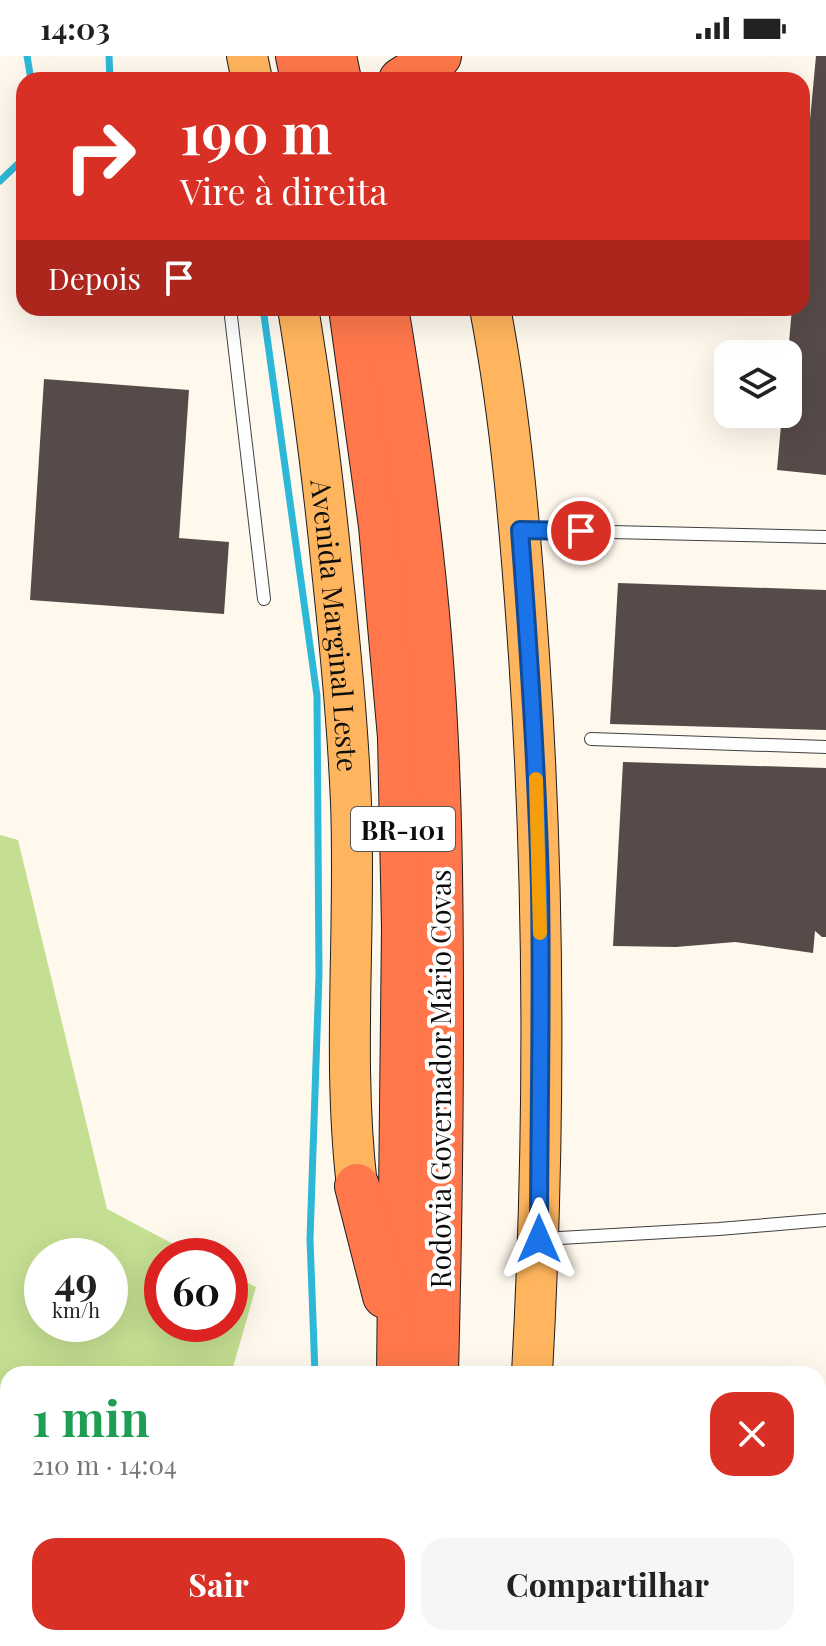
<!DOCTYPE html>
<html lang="pt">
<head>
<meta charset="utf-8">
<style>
	:root { --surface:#fff; --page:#f6f6f6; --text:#222; --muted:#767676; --accent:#d93025 }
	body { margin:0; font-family:"Playfair Display",serif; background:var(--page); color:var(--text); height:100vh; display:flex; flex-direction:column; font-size:30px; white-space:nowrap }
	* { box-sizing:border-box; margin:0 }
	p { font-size:26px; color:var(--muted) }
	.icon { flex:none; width:44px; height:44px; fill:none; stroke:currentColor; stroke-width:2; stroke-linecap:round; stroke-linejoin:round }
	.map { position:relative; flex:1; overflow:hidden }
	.drawer { position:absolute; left:0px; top:1310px; width:826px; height:280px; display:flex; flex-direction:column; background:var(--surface); border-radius:24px 24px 0 0; box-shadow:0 8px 32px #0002 }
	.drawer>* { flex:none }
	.top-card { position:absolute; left:16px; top:16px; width:794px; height:244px; border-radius:24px; box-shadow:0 8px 32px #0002; background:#d93025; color:#fff; overflow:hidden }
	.tools { position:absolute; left:714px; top:284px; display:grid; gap:16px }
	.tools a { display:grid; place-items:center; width:88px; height:88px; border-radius:16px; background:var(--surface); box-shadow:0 8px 32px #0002; font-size:40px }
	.speed { position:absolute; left:24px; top:1182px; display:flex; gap:16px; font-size:40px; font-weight:700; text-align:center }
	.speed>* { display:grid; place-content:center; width:104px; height:104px; border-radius:50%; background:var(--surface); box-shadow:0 8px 32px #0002; line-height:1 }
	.speed small { font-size:20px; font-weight:400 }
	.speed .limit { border:12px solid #d22; background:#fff; color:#111 }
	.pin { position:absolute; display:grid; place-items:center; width:68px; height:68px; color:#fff; margin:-34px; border:4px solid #fff; border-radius:50%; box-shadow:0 2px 8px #0007 }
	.me { position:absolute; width:88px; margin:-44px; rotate:0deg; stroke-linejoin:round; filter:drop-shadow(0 0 6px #0008) }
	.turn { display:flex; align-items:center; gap:28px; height:168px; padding:0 32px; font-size:36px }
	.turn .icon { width:104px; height:104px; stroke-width:2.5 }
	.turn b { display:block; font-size:56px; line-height:68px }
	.then { display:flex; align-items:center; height:76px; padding:0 32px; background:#0003; gap:16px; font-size:30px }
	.round { display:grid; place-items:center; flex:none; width:84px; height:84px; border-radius:24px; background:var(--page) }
	.summary { display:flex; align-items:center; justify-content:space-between; height:136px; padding:0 32px }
	h1 { font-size:48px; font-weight:700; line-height:60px; color:#1e9e55 }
	.action { display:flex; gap:16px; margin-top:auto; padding:16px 32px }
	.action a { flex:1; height:92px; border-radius:24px; background:var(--accent); color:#fff; font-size:32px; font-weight:700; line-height:92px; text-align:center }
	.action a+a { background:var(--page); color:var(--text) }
	.status { display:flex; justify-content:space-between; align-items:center; height:56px; padding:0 40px; background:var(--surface); direction:ltr }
	.status svg { height:22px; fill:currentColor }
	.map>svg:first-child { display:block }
</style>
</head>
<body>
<div class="status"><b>14:03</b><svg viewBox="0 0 49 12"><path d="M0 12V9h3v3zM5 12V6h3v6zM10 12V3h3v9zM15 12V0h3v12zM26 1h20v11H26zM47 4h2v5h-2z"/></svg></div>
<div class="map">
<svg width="826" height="1590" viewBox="0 0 826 1590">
	<rect width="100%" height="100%" fill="#fff8ed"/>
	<!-- forest -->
	<path fill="#c5df92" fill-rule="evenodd" d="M0,779L18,784L107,1153L196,1200H162V1268H230V1218L256,1231L231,1318H8V1582H155L153,1590H0ZM42,1200H110V1268H42Z"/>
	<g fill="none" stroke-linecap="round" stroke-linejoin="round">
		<!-- stream -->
		<g stroke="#2eb8d8" stroke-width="7">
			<polyline points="27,0 31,24"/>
			<polyline points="109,0 110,24"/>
			<polyline points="0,125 24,102"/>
			<polyline points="263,252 317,640 319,919 310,1183 315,1318"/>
			<polyline points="310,1590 310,1582"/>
		</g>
	</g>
	<!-- building -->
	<g fill="#574b49">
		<polygon points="816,0 826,0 826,419 777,414 782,358 788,358 788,298 792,252 802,252 802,149"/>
		<polygon points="44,323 189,334 179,482 229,486 224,558 30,544"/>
		<polygon points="618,527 826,534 826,674 610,668"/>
		<polygon points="623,706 826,712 826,881 822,881 815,875 813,897 735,886 676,891 613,890"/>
	</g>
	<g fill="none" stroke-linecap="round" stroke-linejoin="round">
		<!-- service casing -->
		<g stroke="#404040" stroke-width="14">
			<g id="service">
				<polyline points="230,252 264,543"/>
				<polyline points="523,474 826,481"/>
				<polyline points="591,683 826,691"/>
				<polyline points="542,1183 719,1173 826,1164"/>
			</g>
		</g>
		<!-- primary casing -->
		<g stroke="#1e1e1e" stroke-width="42">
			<g id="primary">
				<polyline points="247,0 252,24"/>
				<path id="s1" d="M298,252C313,342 324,432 333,523C341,598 348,672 351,747C356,874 342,1003 357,1130"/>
				<path d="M490,252C512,367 521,484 529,600C545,838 545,1079 532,1318"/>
				<polyline points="516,1590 516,1582"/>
			</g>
		</g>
		<!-- motorway casing -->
		<g stroke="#1e1e1e" stroke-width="46">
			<g id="motorway">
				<polyline points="298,0 303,24"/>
				<polyline points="334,0 339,24"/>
				<polyline points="401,24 439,0"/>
				<polyline points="351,252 381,470 400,681 404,872 399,1318"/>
				<path d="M386,252C405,365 421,479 430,593C440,716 441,839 441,962C441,1080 439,1199 436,1318"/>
				<polyline points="357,1130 385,1240"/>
				<polyline points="392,1590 392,1582"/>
				<polyline points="428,1590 428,1582"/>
			</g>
		</g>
		<!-- service -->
		<use href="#service" stroke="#fff" stroke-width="12"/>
		<!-- primary -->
		<use href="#primary" stroke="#ffb55d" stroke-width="40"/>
		<!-- motorway -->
		<use href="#motorway" stroke="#ff774b" stroke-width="44"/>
	</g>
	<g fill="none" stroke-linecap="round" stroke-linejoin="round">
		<!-- route casing -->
		<g stroke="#114b97" stroke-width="20">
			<path id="route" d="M539,1183C539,1066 542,949 540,831C537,712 529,593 520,474L581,475"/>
		</g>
		<!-- route -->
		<use href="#route" stroke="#1a73e8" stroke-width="14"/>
		<!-- slow -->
		<polyline stroke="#f59e0b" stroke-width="14" points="536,723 540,877"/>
	</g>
	<g text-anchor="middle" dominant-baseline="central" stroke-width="8" stroke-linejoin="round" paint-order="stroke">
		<!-- shield labels -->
		<rect fill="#fff" stroke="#565656" stroke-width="2" x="351" y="751" width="104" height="44" rx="6"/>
		<g font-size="26" font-weight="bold" fill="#0d0d0d">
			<text x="403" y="773">BR-101</text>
		</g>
		<!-- street labels -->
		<g font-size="28" fill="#0d0d0d" stroke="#fff">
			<text stroke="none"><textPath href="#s1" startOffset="320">Avenida Marginal Leste</textPath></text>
			<text transform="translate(439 1023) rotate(-90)">Rodovia Governador Mário Covas</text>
		</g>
	</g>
</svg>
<div class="tools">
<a><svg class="icon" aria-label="layers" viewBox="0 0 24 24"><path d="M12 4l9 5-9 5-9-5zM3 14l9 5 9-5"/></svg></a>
</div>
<div class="speed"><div>49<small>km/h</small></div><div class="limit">60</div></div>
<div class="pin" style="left:581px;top:475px;background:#d93025"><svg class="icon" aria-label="arrive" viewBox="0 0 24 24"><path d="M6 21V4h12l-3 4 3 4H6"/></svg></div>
<svg class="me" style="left:539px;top:1183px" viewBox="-20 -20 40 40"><path d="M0-17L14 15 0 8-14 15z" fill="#1a73e8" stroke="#fff" stroke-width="4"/></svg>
<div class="top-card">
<div class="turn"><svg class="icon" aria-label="right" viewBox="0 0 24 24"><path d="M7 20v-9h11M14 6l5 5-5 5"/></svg><div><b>190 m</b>Vire à direita</div></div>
<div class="then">Depois<svg class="icon" aria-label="arrive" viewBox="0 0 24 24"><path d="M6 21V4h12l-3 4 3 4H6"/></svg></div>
</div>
<section class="drawer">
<div class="summary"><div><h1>1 min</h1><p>210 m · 14:04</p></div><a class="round" style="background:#d93025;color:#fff"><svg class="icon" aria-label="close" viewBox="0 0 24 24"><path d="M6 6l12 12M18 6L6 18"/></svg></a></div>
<div class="action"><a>Sair</a><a>Compartilhar</a></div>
</section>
</div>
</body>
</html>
